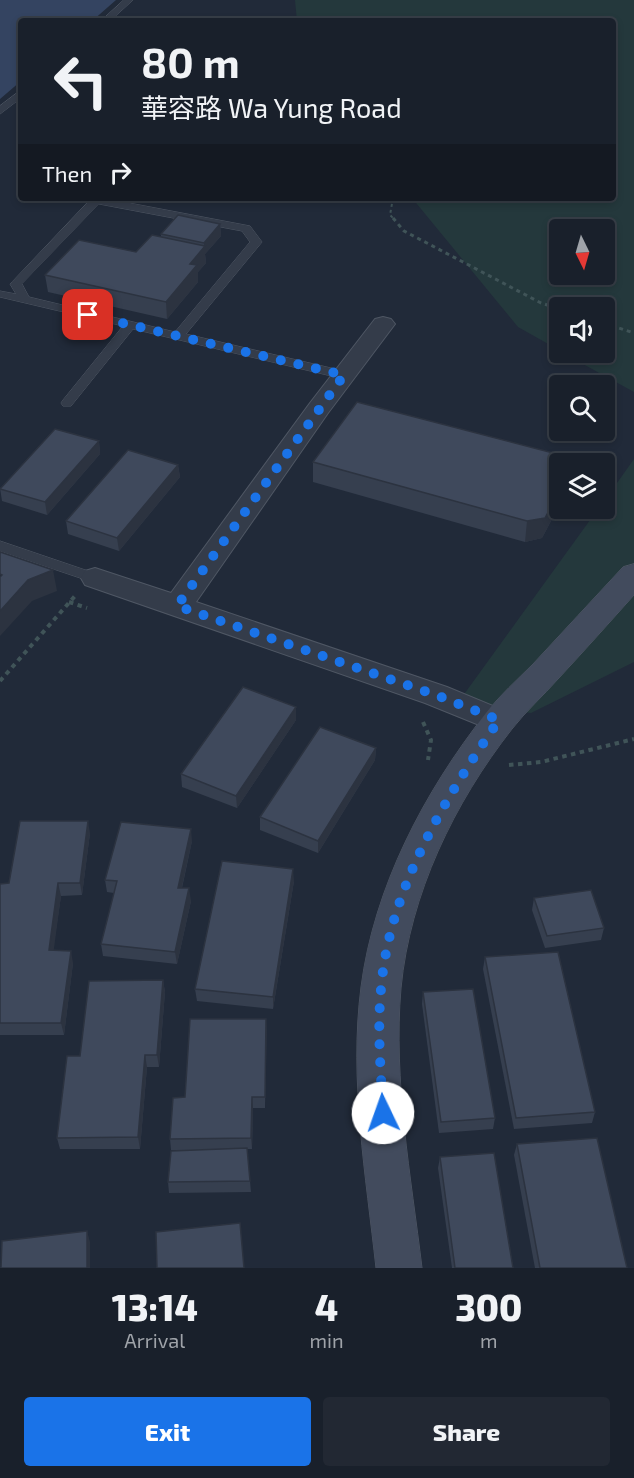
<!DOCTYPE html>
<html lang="en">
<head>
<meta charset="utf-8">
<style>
	:root { --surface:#19202b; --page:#222833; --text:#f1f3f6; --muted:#9fa3a9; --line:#373e47; --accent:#1a73e8 }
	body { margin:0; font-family:"Exo 2","Noto Sans TC",sans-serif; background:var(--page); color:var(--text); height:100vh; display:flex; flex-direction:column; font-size:22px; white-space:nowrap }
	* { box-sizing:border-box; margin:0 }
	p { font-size:20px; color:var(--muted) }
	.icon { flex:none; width:33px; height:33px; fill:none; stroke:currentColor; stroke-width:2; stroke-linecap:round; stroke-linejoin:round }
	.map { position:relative; height:1268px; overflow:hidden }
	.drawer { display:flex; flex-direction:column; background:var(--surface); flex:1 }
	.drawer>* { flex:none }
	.hud { position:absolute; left:18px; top:18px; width:598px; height:183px; border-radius:6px; box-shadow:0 3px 9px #0003,0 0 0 2px var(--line); background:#19202b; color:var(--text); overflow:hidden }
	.needle { width:39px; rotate:175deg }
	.tools { position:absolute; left:549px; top:219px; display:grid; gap:12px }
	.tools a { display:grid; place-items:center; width:66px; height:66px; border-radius:6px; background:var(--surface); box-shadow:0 3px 9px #0003,0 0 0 2px var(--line); font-size:30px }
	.pin { position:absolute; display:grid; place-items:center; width:51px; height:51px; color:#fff; margin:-26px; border-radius:12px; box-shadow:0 3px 9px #0006 }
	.me { position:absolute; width:66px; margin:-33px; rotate:357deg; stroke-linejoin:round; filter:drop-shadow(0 0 4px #0008) }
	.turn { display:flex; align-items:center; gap:21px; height:126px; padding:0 24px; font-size:27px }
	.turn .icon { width:78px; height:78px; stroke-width:2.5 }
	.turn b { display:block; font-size:42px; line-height:51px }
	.then { display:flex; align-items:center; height:57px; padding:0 24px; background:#0003; gap:12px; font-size:22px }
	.eta { display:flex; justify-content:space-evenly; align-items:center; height:102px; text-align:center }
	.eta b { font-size:36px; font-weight:800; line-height:42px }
	.cta { display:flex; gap:12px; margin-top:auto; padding:12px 24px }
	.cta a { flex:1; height:69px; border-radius:6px; background:var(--accent); color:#fff; font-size:24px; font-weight:800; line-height:69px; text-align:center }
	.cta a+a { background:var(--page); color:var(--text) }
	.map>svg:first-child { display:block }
</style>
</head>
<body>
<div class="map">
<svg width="634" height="1268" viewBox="0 0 634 1268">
	<rect width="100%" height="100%" fill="#212a39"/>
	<!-- green -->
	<g fill="#24383c" fill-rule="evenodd">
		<path d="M295,0H634V392L563,353L604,352V308H560L559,350L518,327L412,198H614V21H297ZM560,230H604V274H560Z"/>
		<polygon points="634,459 634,662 531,713 457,704 598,509 604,508 605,500"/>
	</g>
	<!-- water -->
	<polygon fill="#344461" points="0,0 116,0 92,21 21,21 21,81 0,99"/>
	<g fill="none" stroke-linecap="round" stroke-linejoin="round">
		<!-- lane casing -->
		<g stroke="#4f5764" stroke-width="1">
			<g id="lane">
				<polygon points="124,0 133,0 110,21 101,21"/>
				<polygon points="21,90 21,98 0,114 0,106"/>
				<path d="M92,198H103L250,226L262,242L186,334L348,372L350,375L348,378L344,379L133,329L71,406H63L61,403L63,400L123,326L0,297V291L16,294L10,284L12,282ZM99,204L242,231L250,242L175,332L29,297L22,284Z"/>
				<polygon points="0,541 100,575 102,578 95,583 0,551"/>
			</g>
		</g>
		<!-- street casing -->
		<g stroke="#4f5764" stroke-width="2">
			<polygon id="street" points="383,317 391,319 395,324 328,413 196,602 447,687 510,713 515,721 510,729 499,733 425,703 85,585 81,578 85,571 95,568 171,593 310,403 375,319"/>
		</g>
		<!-- secondary casing -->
		<g stroke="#4f5764" stroke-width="1">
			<path id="secondary" d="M634,564V595C609,623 584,651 558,679C543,696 526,711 512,729C454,803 410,894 401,988C393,1081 411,1176 422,1268H376C366,1176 349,1080 361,987C374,887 424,792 486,713C500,695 517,680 533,664C563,632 593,599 623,567Z"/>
		</g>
		<!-- path-far2 -->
		<polyline stroke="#405458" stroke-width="2" stroke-dasharray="3 3" stroke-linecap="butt" points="393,198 390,215 394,219"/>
		<!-- path-far1 -->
		<g stroke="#405458" stroke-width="3" stroke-dasharray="4 4" stroke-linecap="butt">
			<polyline points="393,218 404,231 541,303 560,309"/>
			<polyline points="604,323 634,333"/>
		</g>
		<!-- path -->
		<g stroke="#405458" stroke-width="4" stroke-dasharray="4.5 4.5" stroke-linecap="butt">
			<polyline points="69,602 87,608"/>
			<polyline points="0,681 75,596"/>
			<polyline points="423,722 431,740 428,760"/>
			<polyline points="509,765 541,762 634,739"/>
		</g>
		<!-- lane -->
		<use href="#lane" fill="#343c4a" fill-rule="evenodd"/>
		<!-- street -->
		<use href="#street" fill="#343c4a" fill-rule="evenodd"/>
		<!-- secondary -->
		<use href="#secondary" fill="#424b5d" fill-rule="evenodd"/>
	</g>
	<!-- wall -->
	<g fill="#363f4f">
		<polygon points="220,224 221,236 205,254 206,263 198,272 198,282 167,319 48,292 45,275 136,252 161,237 161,234"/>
		<polygon points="99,441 100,454 47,515 2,501 0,488"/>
		<polygon points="313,462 560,464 560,504 542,538 525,542 313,482"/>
		<polygon points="178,465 180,477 119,551 68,534 66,521"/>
		<polygon points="296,707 296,720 237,808 182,787 181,774"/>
		<polygon points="376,748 375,760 318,853 260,830 260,817"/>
		<polygon points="90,833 82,895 61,896 53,950 73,963 64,1035 0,1035 0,884 9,883"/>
		<polygon points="192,841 182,888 191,901 177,964 103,956 101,944 114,893 107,892 105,880"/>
		<polygon points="294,881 273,1009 197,1001 195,989"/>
		<polygon points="534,898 604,928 601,940 545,948 532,910"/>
		<polygon points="485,957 595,1112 592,1123 514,1129 483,969"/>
		<polygon points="163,980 165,992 159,1067 147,1067 140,1149 60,1149 57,1138 80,1056"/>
		<polygon points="423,992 495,1118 493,1129 439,1133 422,1004"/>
		<polygon points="266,1019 265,1108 253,1108 252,1149 247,1149 251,1192 169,1193 168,1182 205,1150 171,1150 170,1139 185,1097"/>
		<polygon points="517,1144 627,1268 535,1268 514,1155"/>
		<polygon points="440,1157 513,1268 452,1268 438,1168"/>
	</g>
	<!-- shaded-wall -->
	<g fill="#2c3340">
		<polygon points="220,224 221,236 205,254 206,263 198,272 198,282 167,319 166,302 190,264 204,247 204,243"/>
		<polygon points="99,441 100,454 47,515 45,502"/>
		<polygon points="178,465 180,477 119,551 117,538"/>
		<polygon points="560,490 560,504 542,538 525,542 527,521"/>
		<polygon points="53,570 57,591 32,601 0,636 0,611 28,580"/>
		<polygon points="296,707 296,720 237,808 236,796"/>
		<polygon points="376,748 375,760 318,853 318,841"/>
		<polygon points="88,821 90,833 82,895 80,883"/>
		<polygon points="191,829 192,841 179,900 178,888"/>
		<polygon points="293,869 294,881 273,1009 273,997"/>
		<polygon points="58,883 61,896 52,963 49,950"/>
		<polygon points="189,888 191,901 177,964 175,952"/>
		<polygon points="71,951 73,963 64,1035 61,1023"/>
		<polygon points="163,980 165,992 159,1067 157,1055"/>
		<polygon points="266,1019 267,1030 265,1108 265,1097"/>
		<polygon points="145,1055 147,1067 140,1149 138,1137"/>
		<polygon points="252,1097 253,1108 252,1149 251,1138"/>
		<polygon points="87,1231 90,1242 90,1268 87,1268"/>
	</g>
	<!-- building -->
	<g fill="#3f495c" stroke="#2c3340" stroke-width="1.5">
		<polygon points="178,215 220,224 204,243 161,234"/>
		<polygon points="152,235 205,246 190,264 197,265 166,302 45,275 79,240 136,252"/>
		<polygon points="357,402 576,459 573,464 560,464 560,490 545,518 527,521 313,462"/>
		<polygon points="55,429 99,441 45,502 0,489"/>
		<polygon points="128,450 178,465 117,538 66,521"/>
		<polygon points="0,552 53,570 28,580 0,611 0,577 2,575 0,574"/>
		<polygon points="243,687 296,707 236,796 181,774"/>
		<polygon points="320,727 376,748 318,841 260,817"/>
		<polygon points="20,821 88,821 80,883 58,883 49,950 71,951 61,1023 0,1023 0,884 9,883"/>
		<polygon points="121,822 191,829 178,888 189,888 175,952 101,944 117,881 105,880"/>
		<polygon points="222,861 293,869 273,997 195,989"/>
		<polygon points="591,890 604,928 547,936 534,898"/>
		<polygon points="558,952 595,1112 516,1118 485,957"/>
		<polygon points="163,980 157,1055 145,1055 138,1137 57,1138 67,1056 80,1056 89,981"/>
		<polygon points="473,989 495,1118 441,1122 423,992"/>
		<polygon points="190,1019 266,1019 265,1097 252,1097 251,1138 170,1139 173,1098 185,1097"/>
		<polygon points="597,1138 627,1268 540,1268 517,1144"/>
		<polygon points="247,1148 250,1181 168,1182 171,1151"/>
		<polygon points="494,1153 513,1268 455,1268 440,1157"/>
		<polygon points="240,1223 244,1268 157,1268 156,1232"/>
		<polygon points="87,1231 87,1268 1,1268 2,1241"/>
	</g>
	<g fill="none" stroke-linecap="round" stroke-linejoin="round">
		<!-- route -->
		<path stroke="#1a73e8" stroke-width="10" stroke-dasharray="0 18" d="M88,315L344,375L177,606L436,695L499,720C444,800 389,890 381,989C377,1031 381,1072 383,1113"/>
	</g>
</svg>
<div class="tools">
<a><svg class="needle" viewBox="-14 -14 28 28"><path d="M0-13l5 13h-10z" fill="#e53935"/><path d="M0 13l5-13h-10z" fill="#9fa3a9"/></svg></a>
<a><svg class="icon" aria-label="sound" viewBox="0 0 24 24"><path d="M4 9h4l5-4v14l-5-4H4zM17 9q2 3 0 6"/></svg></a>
<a><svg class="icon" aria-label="search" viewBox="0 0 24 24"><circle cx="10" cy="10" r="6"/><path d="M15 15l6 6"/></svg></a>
<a><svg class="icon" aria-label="layers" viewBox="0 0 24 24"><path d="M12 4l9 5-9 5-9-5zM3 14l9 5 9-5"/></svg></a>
</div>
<div class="pin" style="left:88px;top:315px;background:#d93025"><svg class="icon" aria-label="arrive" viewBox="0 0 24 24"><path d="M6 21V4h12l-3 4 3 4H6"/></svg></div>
<svg class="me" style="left:383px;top:1113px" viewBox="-20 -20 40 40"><circle r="19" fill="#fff"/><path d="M0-13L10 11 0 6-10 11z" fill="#1a73e8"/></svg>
<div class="hud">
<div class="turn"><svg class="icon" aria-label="left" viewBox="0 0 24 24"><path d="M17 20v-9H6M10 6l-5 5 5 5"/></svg><div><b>80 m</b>華容路 Wa Yung Road</div></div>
<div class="then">Then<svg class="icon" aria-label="right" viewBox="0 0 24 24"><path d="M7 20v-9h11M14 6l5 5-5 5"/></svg></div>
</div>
</div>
<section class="drawer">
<div class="eta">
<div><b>13:14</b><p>Arrival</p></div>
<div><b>4</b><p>min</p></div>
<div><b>300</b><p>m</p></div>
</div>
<div class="cta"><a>Exit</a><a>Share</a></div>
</section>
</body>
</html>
